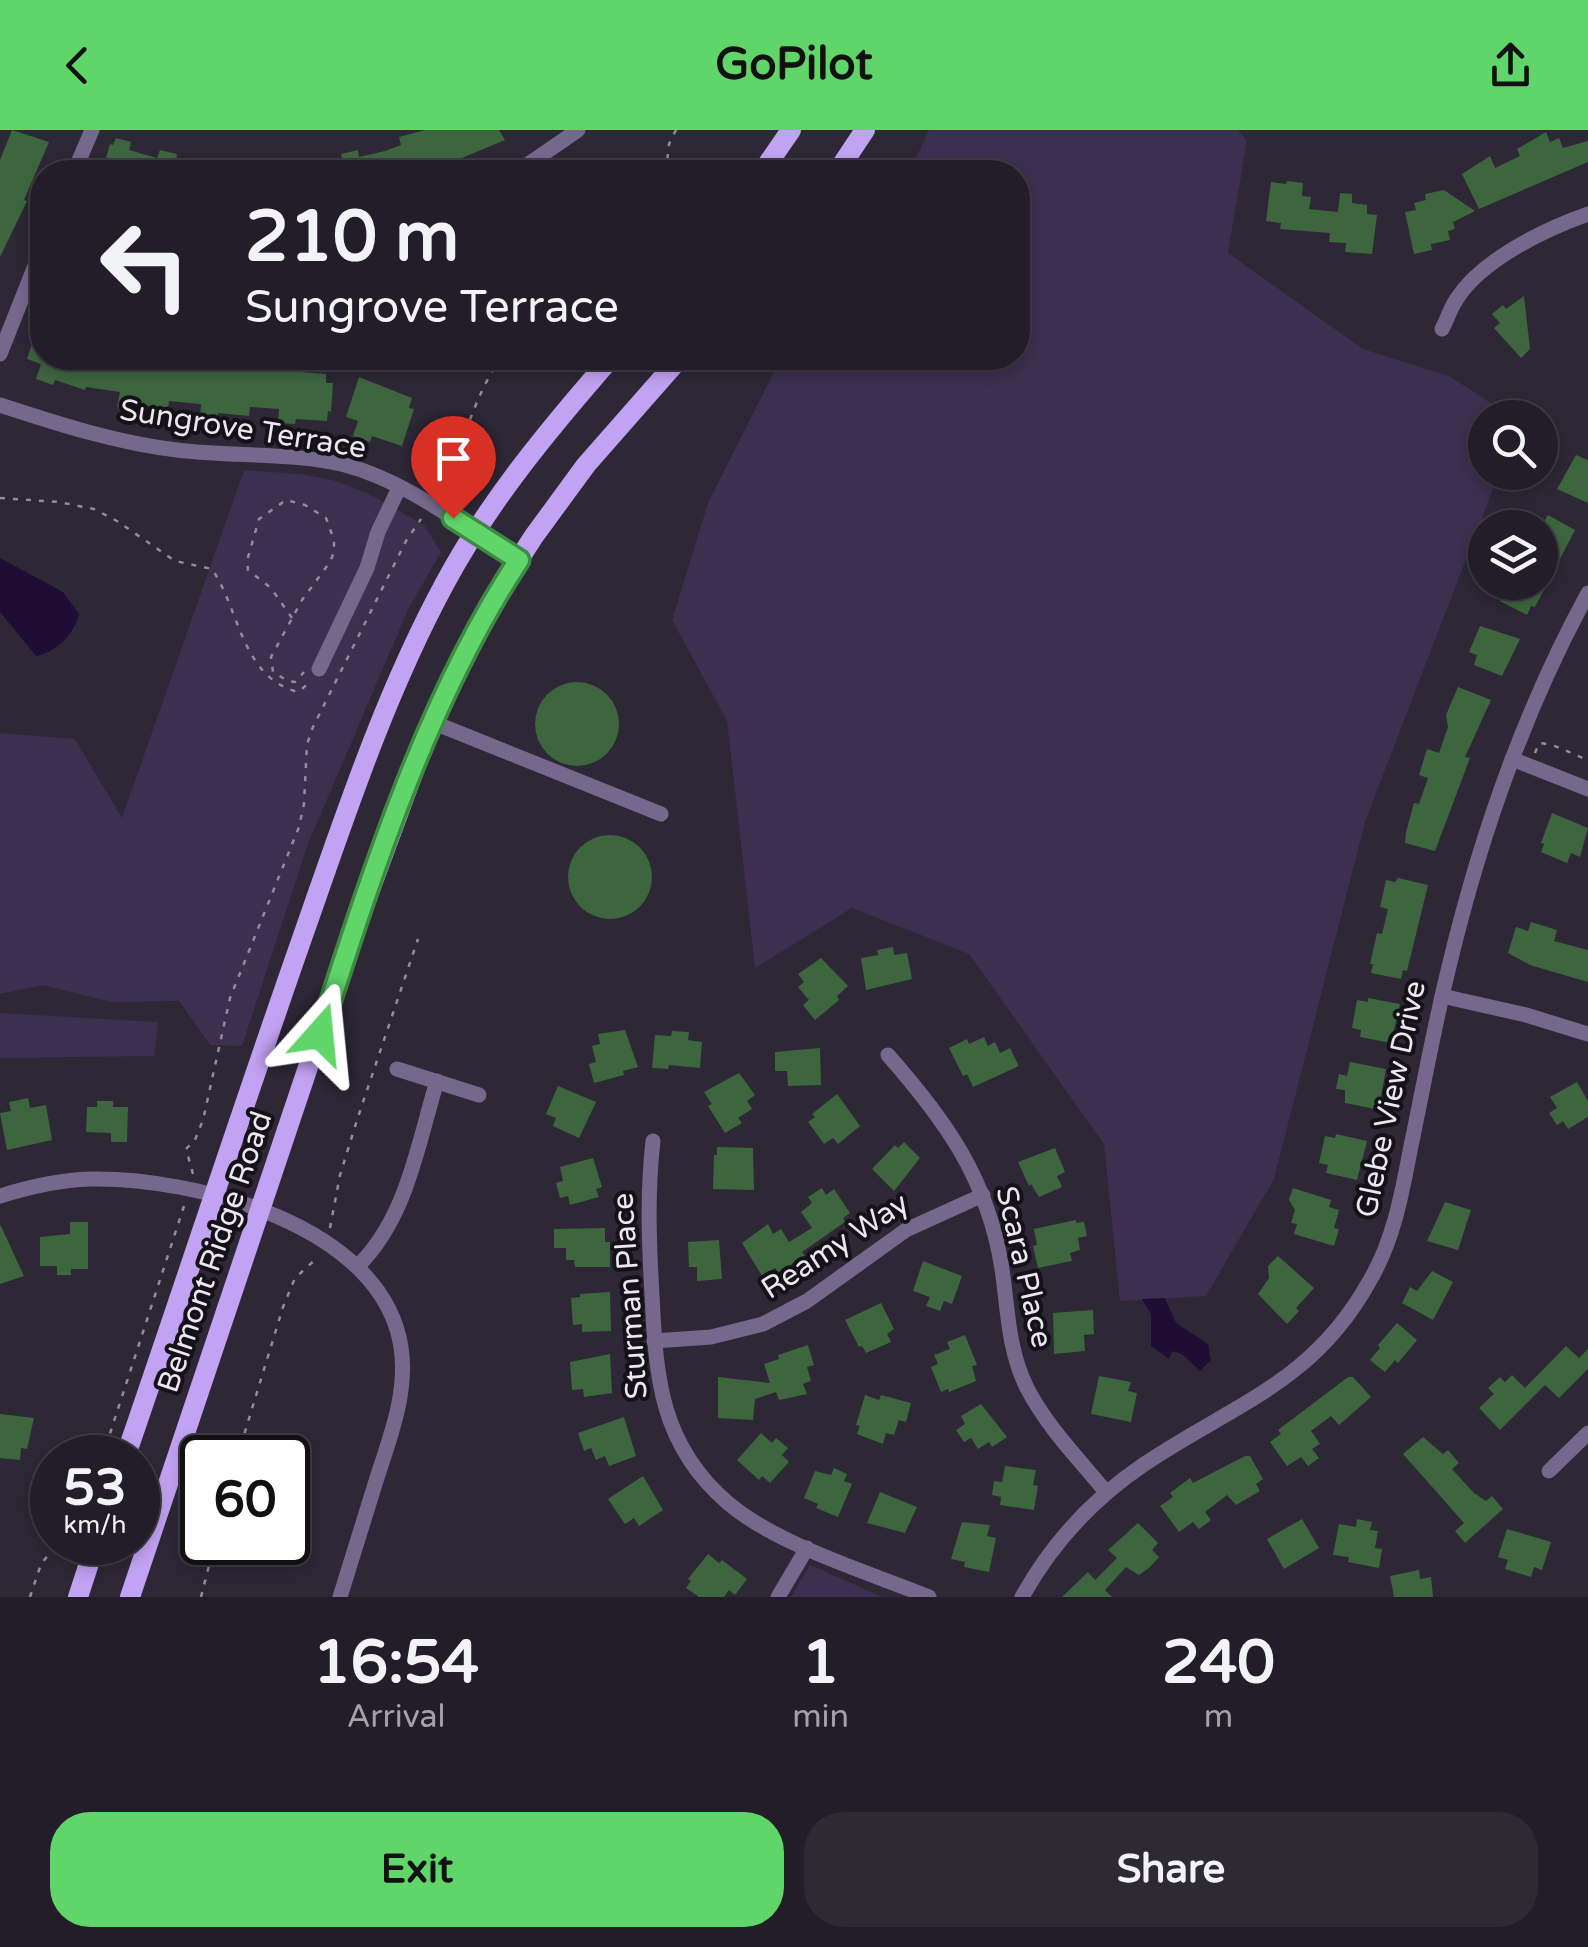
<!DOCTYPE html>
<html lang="en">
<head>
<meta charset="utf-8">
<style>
	:root { --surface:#221d28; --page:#2e2a34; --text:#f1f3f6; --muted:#a2a2a8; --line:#3f3b45; --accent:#60d56a }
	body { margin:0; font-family:"Varela Round",sans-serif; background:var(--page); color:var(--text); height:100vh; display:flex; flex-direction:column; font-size:38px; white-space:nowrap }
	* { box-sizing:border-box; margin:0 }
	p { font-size:32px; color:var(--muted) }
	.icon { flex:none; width:55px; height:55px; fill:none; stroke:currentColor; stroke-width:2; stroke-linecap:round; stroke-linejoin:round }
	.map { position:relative; height:1467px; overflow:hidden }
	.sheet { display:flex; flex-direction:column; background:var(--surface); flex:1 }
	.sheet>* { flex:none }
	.hud { position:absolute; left:30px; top:30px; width:1000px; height:210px; border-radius:40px; box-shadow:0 5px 15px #0003,0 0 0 2px var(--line); background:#221d28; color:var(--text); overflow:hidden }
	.buttons { position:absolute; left:1468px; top:270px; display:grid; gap:20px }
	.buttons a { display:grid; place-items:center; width:90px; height:90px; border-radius:50%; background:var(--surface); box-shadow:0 5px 15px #0003,0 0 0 2px var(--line); font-size:50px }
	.speed { position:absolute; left:30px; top:1305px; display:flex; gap:20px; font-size:50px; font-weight:700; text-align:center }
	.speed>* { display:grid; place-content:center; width:130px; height:130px; border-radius:50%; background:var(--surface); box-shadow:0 5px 15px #0003,0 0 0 2px var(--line); line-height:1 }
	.speed small { font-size:25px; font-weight:400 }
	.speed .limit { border:5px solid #111; border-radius:15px; background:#fff; color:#111 }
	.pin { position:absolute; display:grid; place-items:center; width:85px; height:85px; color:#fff; margin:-102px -42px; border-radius:50% 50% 50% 0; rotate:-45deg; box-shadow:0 0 10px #0007 }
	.pin .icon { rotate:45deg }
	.me { position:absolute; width:110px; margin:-55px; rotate:18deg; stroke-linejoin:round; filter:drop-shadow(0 0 8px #0008) }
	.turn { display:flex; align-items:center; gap:35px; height:210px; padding:0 50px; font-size:45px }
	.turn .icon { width:130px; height:130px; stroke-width:2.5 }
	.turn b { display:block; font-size:70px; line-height:85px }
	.eta { display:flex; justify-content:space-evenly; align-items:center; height:170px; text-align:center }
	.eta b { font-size:60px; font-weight:700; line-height:70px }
	.action { display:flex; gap:20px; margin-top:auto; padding:20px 50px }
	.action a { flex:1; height:115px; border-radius:40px; background:var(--accent); color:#111; font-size:40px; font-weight:700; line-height:115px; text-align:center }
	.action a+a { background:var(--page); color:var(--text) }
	header { display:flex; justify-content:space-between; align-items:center; height:130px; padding:0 50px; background:var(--accent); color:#111; font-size:45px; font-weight:700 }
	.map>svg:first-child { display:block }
</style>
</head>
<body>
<header><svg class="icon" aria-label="back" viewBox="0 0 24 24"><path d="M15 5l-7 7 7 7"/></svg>GoPilot<svg class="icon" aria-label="share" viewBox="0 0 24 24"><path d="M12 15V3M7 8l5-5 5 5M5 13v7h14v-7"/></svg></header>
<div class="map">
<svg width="1588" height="1467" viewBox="0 0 1588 1467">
	<rect width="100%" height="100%" fill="#2d2736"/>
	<!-- green -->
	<g fill="#3c2f4f">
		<polygon points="929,0 1238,0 1247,10 1228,123 1363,219 1449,246 1510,285 1485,288 1485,342 1499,343 1498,346 1365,692 1274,1049 1206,1166 1120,1171 1104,1014 969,824 852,778 755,838 727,591 672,490 708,373 781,228 1018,228 1018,42 909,42"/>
		<polygon points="244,340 302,344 336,351 369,364 424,395 441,422 408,480 308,714 242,916 210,915 179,871 111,872 43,855 0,864 0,603 75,609 122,688"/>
		<polygon points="0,883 158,892 154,926 0,928"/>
		<polygon points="810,1435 883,1467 791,1467"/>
	</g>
	<!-- water -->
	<g fill="#200d35">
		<path d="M0,428L63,462L79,484C74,504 57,522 36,526L0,482Z"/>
		<polygon points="1165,1168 1176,1193 1208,1214 1211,1230 1200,1241 1182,1224 1172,1221 1169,1229 1151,1216 1151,1184 1142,1169"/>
	</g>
	<!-- building -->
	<g fill="#3d663f">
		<polygon points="12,0 49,12 24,70 27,71 0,127 0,30"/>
		<polygon points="425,0 499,0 505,10 462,28 463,31 447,39 445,36 420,42 345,42 341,24 358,20 359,27 385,21 401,15 399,7"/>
		<polygon points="1546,2 1550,12 1559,8 1563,18 1588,11 1588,32 1479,79 1462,44 1490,26 1495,38 1520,26 1517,19"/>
		<polygon points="116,8 131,12 129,20 157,28 160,20 177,24 176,31 203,36 203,42 102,42 110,14 113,15"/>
		<polygon points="1287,51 1303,53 1302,66 1311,67 1309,79 1338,82 1340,63 1352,64 1352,73 1367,75 1367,84 1377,85 1372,124 1345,122 1346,113 1329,112 1330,103 1280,99 1281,93 1266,91 1271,52 1286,54"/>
		<polygon points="1444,60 1475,81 1453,92 1455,99 1448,101 1450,110 1431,114 1432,120 1414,124 1405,82 1416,80 1414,73 1426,70 1425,64"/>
		<polygon points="1524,166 1530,219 1521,228 1494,198 1500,193 1492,184 1503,175 1506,179"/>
		<polygon points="40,190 42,230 139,228 190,235 200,232 221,234 221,238 270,241 270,237 301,238 300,242 326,244 326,253 333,253 331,282 328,281 327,291 296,289 295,294 278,293 279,279 250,277 249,286 218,283 218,290 200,289 201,274 169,271 168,279 136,274 135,280 117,277 120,262 86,257 85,260 55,250 53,255 36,249 41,234 27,229"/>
		<polygon points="359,247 412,268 409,278 414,279 402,316 372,306 370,312 353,306 358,291 346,287"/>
		<polygon points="1576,325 1588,330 1588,373 1557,359"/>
		<polygon points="1548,385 1575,400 1535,477 1531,476 1527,485 1500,471 1509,452 1540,452 1540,399"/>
		<polygon points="1480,496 1520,509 1502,546 1474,535 1477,525 1469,522"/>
		<circle cx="577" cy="594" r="42"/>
		<polygon points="1458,557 1491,570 1465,627 1470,628 1435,721 1405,713 1406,702 1414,673 1419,674 1428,648 1419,645 1427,619 1439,623 1448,597 1446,585"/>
		<polygon points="1552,683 1588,698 1580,727 1571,723 1567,733 1541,722 1544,714 1541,713"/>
		<circle cx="610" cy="747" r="42"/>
		<polygon points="1398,748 1428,755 1407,841 1403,840 1401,849 1371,843 1373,834 1370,834 1377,803 1382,804 1388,779 1380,777 1386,750 1395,752"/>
		<polygon points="1531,792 1557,800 1554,811 1588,820 1588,852 1530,835 1508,823 1516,797 1528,801"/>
		<polygon points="893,817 894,825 907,823 912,849 866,860 861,828 878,825 877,820"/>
		<polygon points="821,828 848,856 837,866 839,870 815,890 803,875 809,870 798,857 804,852 798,844"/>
		<polygon points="1368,868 1400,874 1391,913 1360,907 1361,900 1352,898 1357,870 1368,872"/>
		<polygon points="625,900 638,937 623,941 624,945 594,953 589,934 596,932 592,916 600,914 598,904"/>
		<polygon points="672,901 689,902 688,910 702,912 700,938 669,935 668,939 652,938 655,905 671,906"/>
		<polygon points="984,907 988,916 995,912 1000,923 1010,918 1019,936 973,957 967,944 963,946 949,918 967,909 969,914"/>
		<polygon points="820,918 821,955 788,956 787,941 775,941 775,922"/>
		<polygon points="1350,932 1386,939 1380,972 1376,971 1375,979 1345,973 1345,960 1336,959 1339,944 1347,946"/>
		<polygon points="739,943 755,965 747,971 752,979 738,988 742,993 725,1003 708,976 712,974 704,962"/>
		<polygon points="1577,952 1588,971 1588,987 1568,999 1563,991 1557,995 1549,983 1557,978 1550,967"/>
		<polygon points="558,956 596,972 579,1008 553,996 556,988 546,984"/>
		<polygon points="837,964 860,996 838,1014 833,1008 824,1014 808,992 815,987 812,984"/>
		<polygon points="28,968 30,978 46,975 52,1010 7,1020 0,983 11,981 9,972"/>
		<polygon points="97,971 113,971 113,977 128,977 127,1012 111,1012 111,1003 86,1002 87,977 97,977"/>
		<polygon points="1336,1004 1367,1011 1357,1050 1326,1043 1328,1035 1319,1033 1325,1006 1335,1008"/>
		<polygon points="904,1012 920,1028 894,1061 872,1039 895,1015 898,1018"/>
		<polygon points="717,1017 753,1018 754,1060 713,1059 714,1025 717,1025"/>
		<polygon points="1055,1018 1065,1042 1057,1046 1062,1057 1039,1067 1031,1054 1029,1056 1018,1032"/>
		<polygon points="593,1028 602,1057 596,1059 599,1067 570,1075 568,1066 560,1068 556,1053 563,1051 560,1037"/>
		<polygon points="822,1058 826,1065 834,1059 850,1083 843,1088 845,1092 802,1122 805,1126 778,1143 775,1138 762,1146 742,1113 768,1094 773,1104 781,1099 789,1112 812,1098 801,1082 812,1073 808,1067"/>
		<polygon points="1293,1058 1331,1070 1329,1077 1339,1080 1334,1098 1339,1099 1334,1116 1294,1104 1297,1094 1291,1093 1295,1080 1289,1070"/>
		<polygon points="1445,1072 1471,1080 1458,1120 1427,1111"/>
		<polygon points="1076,1090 1076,1093 1084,1092 1087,1106 1078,1108 1080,1120 1070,1123 1072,1131 1038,1138 1033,1116 1037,1115 1034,1099"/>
		<polygon points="70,1092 88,1092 88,1139 71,1139 71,1145 57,1145 57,1136 40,1136 40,1107 70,1104"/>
		<polygon points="0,1094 24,1146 0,1154"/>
		<polygon points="605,1098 605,1112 610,1112 610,1137 575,1137 574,1130 566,1130 566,1118 554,1118 554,1099"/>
		<polygon points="719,1110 722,1149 697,1151 697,1137 689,1137 688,1112"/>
		<polygon points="1278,1126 1314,1158 1296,1178 1299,1181 1287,1194 1258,1164 1269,1148 1268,1136"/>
		<polygon points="923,1131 962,1146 952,1174 944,1171 940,1181 926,1176 930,1167 913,1161"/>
		<polygon points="1432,1141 1453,1152 1433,1190 1402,1173 1410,1157 1417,1161"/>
		<polygon points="610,1162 611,1201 582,1202 582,1194 573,1195 571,1168 580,1167 580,1164"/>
		<polygon points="881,1173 894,1199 887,1204 891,1212 866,1223 862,1216 859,1217 845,1190"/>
		<polygon points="1093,1180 1094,1204 1084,1205 1085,1221 1054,1224 1053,1183"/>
		<polygon points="1397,1193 1417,1210 1398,1233 1395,1230 1385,1242 1370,1230 1380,1218 1378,1215"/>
		<polygon points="965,1205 977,1235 972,1236 976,1251 949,1262 948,1259 941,1262 931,1237 938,1234 934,1225 950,1219 947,1212"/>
		<polygon points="808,1215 814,1235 807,1237 811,1251 803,1254 807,1264 779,1270 776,1262 755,1269 753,1290 718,1288 718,1247 770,1253 764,1234 779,1229 778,1225"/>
		<polygon points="1566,1216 1579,1228 1588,1219 1588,1239 1559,1268 1545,1255 1500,1300 1479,1278 1494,1264 1488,1258 1500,1247 1505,1252 1512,1245 1525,1258"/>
		<polygon points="610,1224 612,1263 584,1267 583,1259 572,1260 570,1232"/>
		<polygon points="1099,1246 1131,1252 1128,1261 1137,1263 1131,1292 1091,1284"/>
		<polygon points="1348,1247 1353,1247 1371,1267 1339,1295 1331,1286 1311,1301 1320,1314 1312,1319 1319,1328 1308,1336 1301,1327 1287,1336 1270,1312 1281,1304 1278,1300"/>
		<polygon points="865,1265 879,1270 881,1265 911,1273 906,1292 899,1290 894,1305 886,1303 883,1314 857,1304 860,1296 856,1295"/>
		<polygon points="981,1274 1007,1307 992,1317 989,1312 978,1319 971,1308 964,1312 956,1300 965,1294 961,1286"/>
		<polygon points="0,1284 34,1288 27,1319 21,1318 20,1330 0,1328"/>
		<polygon points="624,1287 636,1326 609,1336 605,1326 596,1330 591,1318 584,1321 578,1303"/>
		<polygon points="761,1303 772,1313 776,1308 788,1318 782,1325 789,1332 770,1353 762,1346 759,1350 737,1330"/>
		<polygon points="1423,1307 1443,1324 1448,1320 1459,1333 1452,1339 1474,1363 1486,1371 1492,1366 1503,1379 1465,1413 1455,1401 1464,1393 1403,1324"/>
		<polygon points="1245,1326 1250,1326 1263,1349 1256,1354 1260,1361 1236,1375 1227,1365 1205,1382 1211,1390 1199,1399 1193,1392 1179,1402 1160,1376 1173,1367 1170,1363 1190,1348 1193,1353"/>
		<polygon points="1005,1336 1036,1340 1033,1355 1038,1356 1034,1380 1000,1375 1001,1367 992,1365 994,1351 1002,1352"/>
		<polygon points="834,1338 847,1344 844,1351 852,1354 838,1387 816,1378 818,1374 804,1368 815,1341 831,1345"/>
		<polygon points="643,1346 663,1380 639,1396 634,1388 625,1394 608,1369"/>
		<polygon points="880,1362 917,1377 905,1403 867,1393"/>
		<polygon points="1302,1389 1319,1418 1284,1439 1267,1409"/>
		<polygon points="1357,1389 1372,1392 1370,1400 1378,1401 1375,1418 1382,1419 1379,1438 1348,1432 1349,1427 1333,1425 1339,1394 1356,1397"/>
		<polygon points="962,1392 990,1395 987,1406 996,1408 989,1442 964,1437 965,1432 951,1429"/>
		<polygon points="1138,1393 1158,1413 1152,1420 1159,1427 1150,1437 1139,1445 1126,1437 1105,1460 1112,1467 1062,1467 1088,1442 1095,1450 1117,1428 1108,1420"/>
		<polygon points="1507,1399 1551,1412 1542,1440 1534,1437 1531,1447 1505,1439 1508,1430 1498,1427"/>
		<polygon points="708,1424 719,1433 722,1430 747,1449 735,1465 729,1460 724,1467 699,1467 686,1458 691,1451 688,1449"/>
		<polygon points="1419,1440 1420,1449 1431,1447 1433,1467 1394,1467 1390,1446"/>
	</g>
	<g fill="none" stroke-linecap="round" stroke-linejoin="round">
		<!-- path -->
		<g stroke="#928d9a" stroke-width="2.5" stroke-dasharray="5 8" stroke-linecap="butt">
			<polyline points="666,42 669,14 676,0"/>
			<path d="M439,361C464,318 472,268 501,228"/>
			<path d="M0,368L59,372L94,379L117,391L175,431L212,439C240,480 241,547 298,562L309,553"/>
			<polyline points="292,488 271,458 248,440 247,431 259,389 286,370 305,375 326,388 334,410 334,422 330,432 302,470 271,527 273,542 288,551 295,552 304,542"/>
			<path d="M1535,623L1539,613C1557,614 1571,624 1588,630"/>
			<polyline points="193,1044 186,1019 195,1010 203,990 230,868 299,697 304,674 307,614 313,597 406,411 421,389"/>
			<polyline points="330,1098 340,1045 358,987 418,809"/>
			<polyline points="102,1328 184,1076"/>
			<polyline points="237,1328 283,1177 295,1148 317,1128"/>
			<polyline points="30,1467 41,1434 59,1412"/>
			<polyline points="201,1467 215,1412"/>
		</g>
		<!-- minor -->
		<g stroke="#76678d" stroke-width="15">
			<polyline points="74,42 92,0"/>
			<polyline points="517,42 578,0"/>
			<path d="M1442,199C1447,190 1450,179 1456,170C1481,130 1545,99 1588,84"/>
			<polyline points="0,224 42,118"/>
			<path d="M0,275C58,294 117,313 177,320C233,327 290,322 345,335C409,352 463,397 519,430"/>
			<polyline points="319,539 367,438 378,402 399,358"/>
			<polyline points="432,592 661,684"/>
			<polyline points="1512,629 1588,659"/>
			<polyline points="1442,866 1526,885 1588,904"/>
			<path d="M888,925C946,991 988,1049 1002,1139C1008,1180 1008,1220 1027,1258C1047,1297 1079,1329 1106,1362"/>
			<polyline points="397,939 479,965"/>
			<path d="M653,1011C647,1063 649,1113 652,1165C656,1247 660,1315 728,1373C777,1415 868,1442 929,1467"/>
			<path d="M0,1066C29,1057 59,1050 90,1049C194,1047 382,1095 401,1217C408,1263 390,1307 376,1351C364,1389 352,1428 340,1467"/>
			<path d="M358,1136C407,1087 417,1017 437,951"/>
			<polyline points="654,1211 711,1207 763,1194 807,1171 906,1100 983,1065"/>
			<polyline points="1549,1341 1588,1303"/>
			<polyline points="778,1467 807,1418"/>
			<path d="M1022,1467C1052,1413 1093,1369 1143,1335C1233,1274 1312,1254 1369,1152C1394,1110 1402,1063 1411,1016C1423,959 1433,902 1447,845C1478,713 1523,582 1588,463"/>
		</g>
		<!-- major -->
		<g stroke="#c2a2f2" stroke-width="20">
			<polyline points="762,42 791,0"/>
			<polyline points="837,42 865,0"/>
			<path d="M125,1328C186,1151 244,973 306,797C347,680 386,562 445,453C489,371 550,298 611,228"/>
			<polyline points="78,1467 96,1412"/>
			<polyline points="130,1467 343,833 432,592 503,454 534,406 586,335 680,228"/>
		</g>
	</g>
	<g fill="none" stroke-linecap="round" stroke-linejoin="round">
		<!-- route casing -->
		<g stroke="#3e8a45" stroke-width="25">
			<path id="route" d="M320,904C371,746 427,569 519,430L453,388"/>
		</g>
		<!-- route -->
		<use href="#route" stroke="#60d56a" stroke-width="18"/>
	</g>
	<g text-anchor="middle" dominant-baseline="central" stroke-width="8" stroke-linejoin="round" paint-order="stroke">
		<!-- street labels -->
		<g font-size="30" fill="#eae7f1" stroke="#141118">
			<text transform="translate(243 299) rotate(9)">Sungrove Terrace</text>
			<text transform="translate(1391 969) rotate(-78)">Glebe View Drive</text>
			<text transform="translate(835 1116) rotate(-33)">Reamy Way</text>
			<text transform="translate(215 1122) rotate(-71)">Belmont Ridge Road</text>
			<text transform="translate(1024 1137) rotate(77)">Scara Place</text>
			<text transform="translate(630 1166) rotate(-94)">Sturman Place</text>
		</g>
	</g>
</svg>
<div class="buttons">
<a><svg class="icon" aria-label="search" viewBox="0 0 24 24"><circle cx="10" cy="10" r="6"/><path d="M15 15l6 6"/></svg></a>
<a><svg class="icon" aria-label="layers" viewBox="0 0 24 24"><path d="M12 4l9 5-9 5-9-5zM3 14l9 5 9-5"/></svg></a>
</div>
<div class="speed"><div>53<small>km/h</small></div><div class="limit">60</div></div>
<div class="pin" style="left:453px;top:388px;background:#d93025"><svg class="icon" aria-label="arrive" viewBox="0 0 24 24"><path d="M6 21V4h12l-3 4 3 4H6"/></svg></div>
<svg class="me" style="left:320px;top:904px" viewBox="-20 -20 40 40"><path d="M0-17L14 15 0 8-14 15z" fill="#60d56a" stroke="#fff" stroke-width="4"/></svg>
<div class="hud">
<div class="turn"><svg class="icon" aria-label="left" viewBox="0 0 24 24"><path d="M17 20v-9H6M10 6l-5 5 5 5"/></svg><div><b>210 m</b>Sungrove Terrace</div></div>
</div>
</div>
<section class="sheet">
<div class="eta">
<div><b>16:54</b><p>Arrival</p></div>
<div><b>1</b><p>min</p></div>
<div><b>240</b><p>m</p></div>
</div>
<div class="action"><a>Exit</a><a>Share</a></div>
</section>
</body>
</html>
